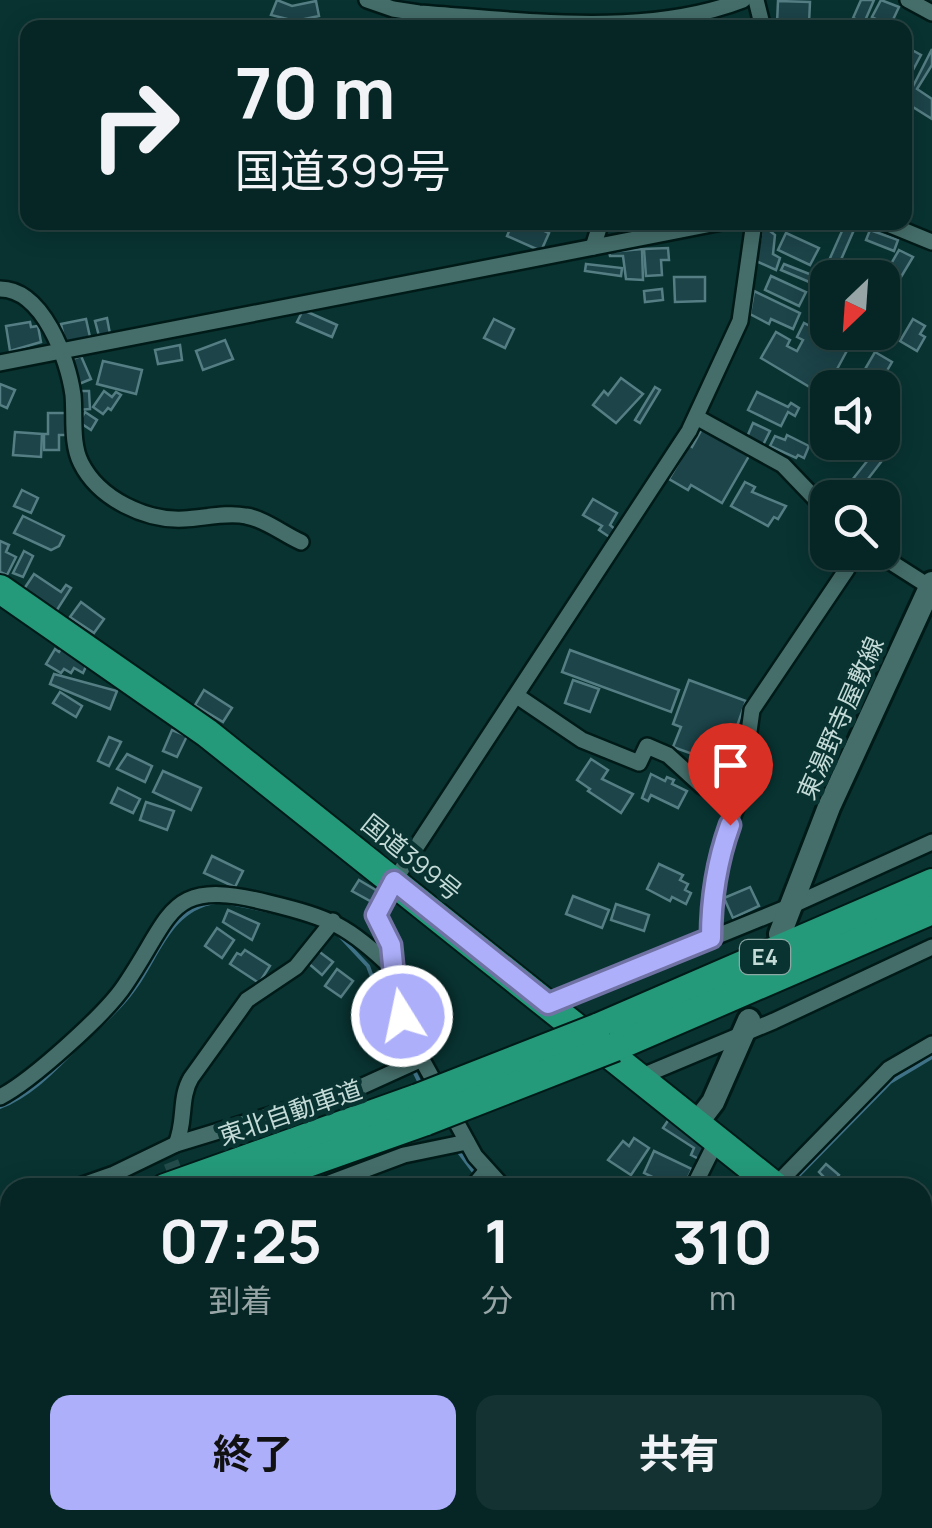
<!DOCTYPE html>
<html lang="ja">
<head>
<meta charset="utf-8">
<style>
	:root { --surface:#062625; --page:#143232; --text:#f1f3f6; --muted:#98a5a7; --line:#274342; --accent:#adaffb }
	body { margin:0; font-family:Manrope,"Noto Sans JP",sans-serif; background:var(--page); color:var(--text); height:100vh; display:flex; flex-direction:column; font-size:38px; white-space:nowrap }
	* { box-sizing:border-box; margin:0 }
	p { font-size:32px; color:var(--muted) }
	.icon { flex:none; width:55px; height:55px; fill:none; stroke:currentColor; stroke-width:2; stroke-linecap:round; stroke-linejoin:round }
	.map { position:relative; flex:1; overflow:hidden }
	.sheet { position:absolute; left:0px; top:1178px; width:932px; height:352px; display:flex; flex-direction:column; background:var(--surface); border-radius:30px 30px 0 0; box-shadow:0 5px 25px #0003,0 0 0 2px var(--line) }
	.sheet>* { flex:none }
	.banner { position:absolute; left:20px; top:20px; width:892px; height:210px; border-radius:20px; box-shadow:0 5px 25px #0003,0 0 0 2px var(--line); background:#062625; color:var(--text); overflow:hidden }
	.needle { width:65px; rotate:205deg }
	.fabs { position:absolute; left:810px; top:260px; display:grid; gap:20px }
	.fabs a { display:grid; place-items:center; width:90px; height:90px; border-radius:20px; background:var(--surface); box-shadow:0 5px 25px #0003,0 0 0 2px var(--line); font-size:50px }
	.pin { position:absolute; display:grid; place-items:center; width:85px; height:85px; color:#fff; margin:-102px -42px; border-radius:50% 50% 50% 0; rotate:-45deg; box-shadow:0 0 10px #0007 }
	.pin .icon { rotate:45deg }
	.me { position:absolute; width:110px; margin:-55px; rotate:350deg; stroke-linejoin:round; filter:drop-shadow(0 0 8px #0008) }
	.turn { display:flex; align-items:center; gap:35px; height:210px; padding:0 50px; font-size:45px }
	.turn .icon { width:130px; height:130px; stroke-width:2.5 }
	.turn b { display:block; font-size:70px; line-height:85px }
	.eta { display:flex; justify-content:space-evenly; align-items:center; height:170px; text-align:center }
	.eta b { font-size:60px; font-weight:700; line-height:70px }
	.cta { display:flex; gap:20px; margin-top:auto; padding:20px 50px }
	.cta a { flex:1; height:115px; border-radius:20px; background:var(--accent); color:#111; font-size:40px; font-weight:700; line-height:115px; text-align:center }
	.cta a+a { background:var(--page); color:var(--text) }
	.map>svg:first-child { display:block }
</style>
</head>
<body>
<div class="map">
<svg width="932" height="1528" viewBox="0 0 932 1528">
	<rect width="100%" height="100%" fill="#083331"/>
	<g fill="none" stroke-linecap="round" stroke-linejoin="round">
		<!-- stream -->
		<g stroke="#407287" stroke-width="4">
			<polyline points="225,902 284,914"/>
			<polyline points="339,935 368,966 380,999 409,1060"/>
			<path d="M92,1033C108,1018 124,1004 136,986C159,953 171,908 216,902"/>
			<polyline points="413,1069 422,1087"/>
			<path d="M0,1107C35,1093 58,1065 85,1039"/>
			<polyline points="456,1148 477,1176"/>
			<polyline points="792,1182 890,1082 932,1057"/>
		</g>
	</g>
	<!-- building -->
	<g fill="#1c4449" stroke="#557e84" stroke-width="2.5">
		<polygon points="277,0 292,6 316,1 319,16 295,21 271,15"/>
		<polygon points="861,0 874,0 864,23 853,18"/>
		<polygon points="881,0 899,7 890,26 872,17"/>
		<polygon points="778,1 810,2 809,24 777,24"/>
		<polygon points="932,49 932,65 917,89 932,99 932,119 905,102"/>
		<polygon points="912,50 921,55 905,85 905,63"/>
		<polygon points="513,222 525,222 549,233 541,251 507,236"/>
		<polygon points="846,222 857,223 833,278 828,278 828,286 819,283"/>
		<polygon points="763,225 771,227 770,231 775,235 773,254 780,258 776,270 756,261"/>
		<polygon points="870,230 898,240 894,251 866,240"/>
		<polygon points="786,233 819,248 810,265 778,250"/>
		<polygon points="668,248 669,260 661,260 662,275 646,276 644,249"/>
		<polygon points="642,249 643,280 626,279 623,256 610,256 609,252"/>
		<polygon points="899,250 913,257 901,277 888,269"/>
		<polygon points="852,262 882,276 881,278 845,278"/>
		<polygon points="586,264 622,268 621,276 585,271"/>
		<polygon points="784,264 817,277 814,284 781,270"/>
		<polygon points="771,276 806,292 799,306 765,290"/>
		<polygon points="674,277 705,277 705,301 675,302"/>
		<polygon points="662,289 663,300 645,302 644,291"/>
		<polygon points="754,291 800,313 793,329 771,319 769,324 750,314"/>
		<polygon points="303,310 337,325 332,337 297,322"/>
		<polygon points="107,318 110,334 99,336 95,321"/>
		<polygon points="86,319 90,337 65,342 61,324"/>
		<polygon points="494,319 514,329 505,348 484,338"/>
		<polygon points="913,319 925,326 920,334 925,337 917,351 900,341"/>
		<polygon points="30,322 31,327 38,326 41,342 10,351 6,326"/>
		<polygon points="812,322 841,336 843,332 857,332 829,384 835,388 828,388 828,398 761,358 776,332 790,340 787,346 797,351 803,340 797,337 804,323 810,326"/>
		<polygon points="225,340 233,359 203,370 196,351"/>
		<polygon points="180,345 182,360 158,364 155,350"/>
		<polygon points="875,352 892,362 877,388 854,388"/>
		<polygon points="81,356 91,379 79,384 70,360"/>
		<polygon points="103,361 142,370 136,394 97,384"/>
		<polygon points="621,378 643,394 616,423 593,405 604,391 608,395"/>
		<polygon points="0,384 15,390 7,408 0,405"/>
		<polygon points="655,387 660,390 640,423 635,420"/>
		<polygon points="77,391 89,391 90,409 78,410"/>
		<polygon points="104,391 112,397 116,392 121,395 111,410 108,408 103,414 93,407"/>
		<polygon points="757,392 788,407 791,403 799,408 795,416 788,412 781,426 748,410"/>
		<polygon points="85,412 97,420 91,430 79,422"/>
		<polygon points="48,413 66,413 66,435 59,435 59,450 44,450 44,434 48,434"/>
		<polygon points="753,423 770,431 763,445 747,437"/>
		<polygon points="702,429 749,456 722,503 691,485 688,490 669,479 689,445 692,447"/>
		<polygon points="15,432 42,434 41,457 13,455"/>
		<polygon points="787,435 809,446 804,458 798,455 796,458 770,446 775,436 785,440"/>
		<polygon points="872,455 881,462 861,488 852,480"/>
		<polygon points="745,482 755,487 752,492 786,506 778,519 774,517 768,526 731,506"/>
		<polygon points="22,490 38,498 31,513 14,506"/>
		<polygon points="593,499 617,513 610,525 616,530 611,538 599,530 602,526 583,515"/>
		<polygon points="23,516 64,536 59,546 51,550 14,533"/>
		<polygon points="0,541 9,545 6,552 16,557 7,575 0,572"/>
		<polygon points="24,551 33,556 23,577 13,573"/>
		<polygon points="34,574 61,592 66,585 71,588 55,613 22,592"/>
		<polygon points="81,602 104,619 94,633 70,617"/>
		<polygon points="62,647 89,660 83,673 74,668 71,673 64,669 61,673 46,664 55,649 59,652"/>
		<polygon points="570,650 679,690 671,712 562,672"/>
		<polygon points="54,674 117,691 110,709 50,684"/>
		<polygon points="573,680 599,689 590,712 565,703"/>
		<polygon points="689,680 746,701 723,765 673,747 681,727 673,724"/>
		<polygon points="204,690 232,708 223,722 195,705"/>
		<polygon points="60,692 82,706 76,717 53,703"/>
		<polygon points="172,730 187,736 177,757 163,751"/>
		<polygon points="109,737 121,742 109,766 98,761"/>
		<polygon points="127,754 152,766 145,782 117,769"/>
		<polygon points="591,759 608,770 602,779 633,794 621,813 588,791 590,789 577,780"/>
		<polygon points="163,771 201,788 191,810 153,792"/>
		<polygon points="651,774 665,781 667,777 674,780 672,784 687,791 678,808 651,795 648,801 642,798"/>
		<polygon points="118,788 140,799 133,813 111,803"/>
		<polygon points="146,802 174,811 167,830 140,820"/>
		<polygon points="212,856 243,871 235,887 204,873"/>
		<polygon points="659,864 683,875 680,880 688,884 685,890 691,893 686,904 672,897 670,901 647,889"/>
		<polygon points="359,880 379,892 372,902 352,891"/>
		<polygon points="750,887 759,906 733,918 724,898"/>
		<polygon points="573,896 609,910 602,928 566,914"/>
		<polygon points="616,904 649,915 644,931 611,920"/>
		<polygon points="228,910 259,924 252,940 223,922"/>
		<polygon points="217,928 234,940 222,958 205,946"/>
		<polygon points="245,950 270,966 259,983 230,964 237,953 241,955"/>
		<polygon points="317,950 333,962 322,975 307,962"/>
		<polygon points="337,969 353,981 341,997 325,986"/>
		<polygon points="669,1119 706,1145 699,1159 691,1155 694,1148 663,1128"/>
		<polygon points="634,1138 649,1148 631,1175 608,1160 623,1141 629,1146"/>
		<polygon points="654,1151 692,1169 683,1188 675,1188 644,1173"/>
		<polygon points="826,1164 839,1175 836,1179 846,1188 825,1188 821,1183 825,1178 819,1172"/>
		<polygon points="922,1450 932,1455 932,1475 922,1471"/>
	</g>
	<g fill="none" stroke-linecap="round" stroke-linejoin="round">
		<!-- street-tunnel -->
		<polyline stroke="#244c4a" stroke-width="15" stroke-dasharray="15 8" stroke-linecap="butt" points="171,1162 181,1188"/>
		<!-- street casing -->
		<g stroke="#001a18" stroke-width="20">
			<g id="street">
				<path d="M367,0L393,9L419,13C521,20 645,38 743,0"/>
				<polyline points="756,0 763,28"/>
				<polyline points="908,0 932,13"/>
				<polyline points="883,222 932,242"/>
				<polyline points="593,247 601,222"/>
				<path d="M0,289C43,289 68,359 73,395C75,416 71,444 81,463C99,499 146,521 184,519C204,518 227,512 246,516C265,519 283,534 301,542"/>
				<polyline points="0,363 722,222"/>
				<polyline points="696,417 783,465 828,512"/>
				<polyline points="875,552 930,587"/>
				<polyline points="517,696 582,740 639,763 647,746 668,755 702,786 737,804"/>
				<polyline points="711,938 711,911 722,846 740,797 752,710 847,569 852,552"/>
				<polyline points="548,1005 791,906 932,842"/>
				<polyline points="640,1077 774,1021 932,947"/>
				<path d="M0,1097C30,1082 106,1014 125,985C174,913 167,877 269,903C331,918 349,926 394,970"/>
				<path d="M176,1144C186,1122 179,1098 191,1078L247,1000L296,967L333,921"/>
				<polyline points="74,1188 114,1174 176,1144 356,1089 422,1059"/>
				<polyline points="316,1188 404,1155 467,1142"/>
				<polyline points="472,1188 487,1170"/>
				<polyline points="504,1188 475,1156 409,1036 396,995 391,945 375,915 394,881 689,431 740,321 754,222"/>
				<polyline points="693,1188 717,1140"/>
				<polyline points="773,1188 889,1069 932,1044"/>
				<polyline points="0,1213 10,1209"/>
				<polyline points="0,1292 10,1289"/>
				<polyline points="0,1410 10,1415"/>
				<polyline points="922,1412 932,1400"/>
				<polyline points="144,1520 154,1528"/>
				<polyline points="10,1528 14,1520"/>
				<polyline points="216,1528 220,1520"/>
				<polyline points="561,1528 563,1520"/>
				<polyline points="839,1528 843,1520"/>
			</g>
		</g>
		<!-- secondary casing -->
		<g stroke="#001a18" stroke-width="28">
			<g id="secondary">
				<polyline points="780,934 829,807 932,583"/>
				<polyline points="697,1123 713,1102 749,1020"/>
			</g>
		</g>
		<!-- highway casing -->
		<g stroke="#001a18" stroke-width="32">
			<g id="highway">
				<polyline points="0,589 207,733 777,1188"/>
				<polyline points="597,1028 932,883"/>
				<polyline points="615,1047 932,910"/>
				<polyline points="165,1188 418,1098"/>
				<polyline points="237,1188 426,1121"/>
				<polyline points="0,1241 10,1238"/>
				<polyline points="0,1267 10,1263"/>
				<polyline points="922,1304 932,1312"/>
			</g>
		</g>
		<!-- street -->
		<use href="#street" stroke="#456e6a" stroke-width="15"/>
		<!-- secondary -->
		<use href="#secondary" stroke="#456e6a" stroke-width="22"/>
		<!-- highway -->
		<use href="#highway" stroke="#249a7a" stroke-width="28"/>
		<!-- highway-bridge casing -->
		<g stroke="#001a18" stroke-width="32" stroke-linecap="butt">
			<g id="highway-bridge">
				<polyline points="418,1098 597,1028"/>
				<polyline points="426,1121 615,1047"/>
			</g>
		</g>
		<!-- highway-bridge -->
		<use href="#highway-bridge" stroke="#249a7a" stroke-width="28"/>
	</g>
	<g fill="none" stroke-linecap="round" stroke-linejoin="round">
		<!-- route casing -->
		<g stroke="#7072a3" stroke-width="25">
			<path id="route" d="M402,1016L396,995L391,945L376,915L394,881L548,1004L711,938C711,900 717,861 730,825"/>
		</g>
		<!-- route -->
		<use href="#route" stroke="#adaffb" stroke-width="18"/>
	</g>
	<g text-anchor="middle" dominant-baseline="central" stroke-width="9" stroke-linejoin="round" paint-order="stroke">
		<!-- shield labels -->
		<rect fill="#083331" stroke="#8ca8a5" stroke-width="2.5" x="740" y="940" width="50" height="34" rx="8"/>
		<g font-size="22" font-weight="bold" fill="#c4dad7">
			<text x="765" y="957">E4</text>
		</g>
		<!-- street labels -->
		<g font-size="25" fill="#c4dad7" stroke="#083331">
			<text transform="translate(840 718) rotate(-66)">東湯野寺屋敷線</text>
			<text transform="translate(412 857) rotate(39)">国道399号</text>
			<text transform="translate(290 1112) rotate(-19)">東北自動車道</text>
		</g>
	</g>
</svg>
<div class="fabs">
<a><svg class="needle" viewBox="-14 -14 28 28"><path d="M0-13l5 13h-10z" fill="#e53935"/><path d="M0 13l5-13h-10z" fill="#98a5a7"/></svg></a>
<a><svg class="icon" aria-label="sound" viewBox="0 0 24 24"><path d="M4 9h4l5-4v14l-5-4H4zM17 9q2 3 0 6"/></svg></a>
<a><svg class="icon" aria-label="search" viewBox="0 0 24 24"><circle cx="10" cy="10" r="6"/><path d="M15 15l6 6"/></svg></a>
</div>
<div class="pin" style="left:730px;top:825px;background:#d93025"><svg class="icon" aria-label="arrive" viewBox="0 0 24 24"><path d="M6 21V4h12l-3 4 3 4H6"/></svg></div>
<svg class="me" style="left:402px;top:1016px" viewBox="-20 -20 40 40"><circle r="17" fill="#adaffb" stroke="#fff" stroke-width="3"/><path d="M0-11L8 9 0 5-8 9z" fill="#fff"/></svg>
<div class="banner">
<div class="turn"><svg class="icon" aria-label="right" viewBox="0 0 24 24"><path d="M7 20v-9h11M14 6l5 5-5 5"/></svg><div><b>70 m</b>国道399号</div></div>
</div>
<section class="sheet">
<div class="eta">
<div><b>07:25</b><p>到着</p></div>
<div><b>1</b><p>分</p></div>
<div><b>310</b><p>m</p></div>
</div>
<div class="cta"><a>終了</a><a>共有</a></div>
</section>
</div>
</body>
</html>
